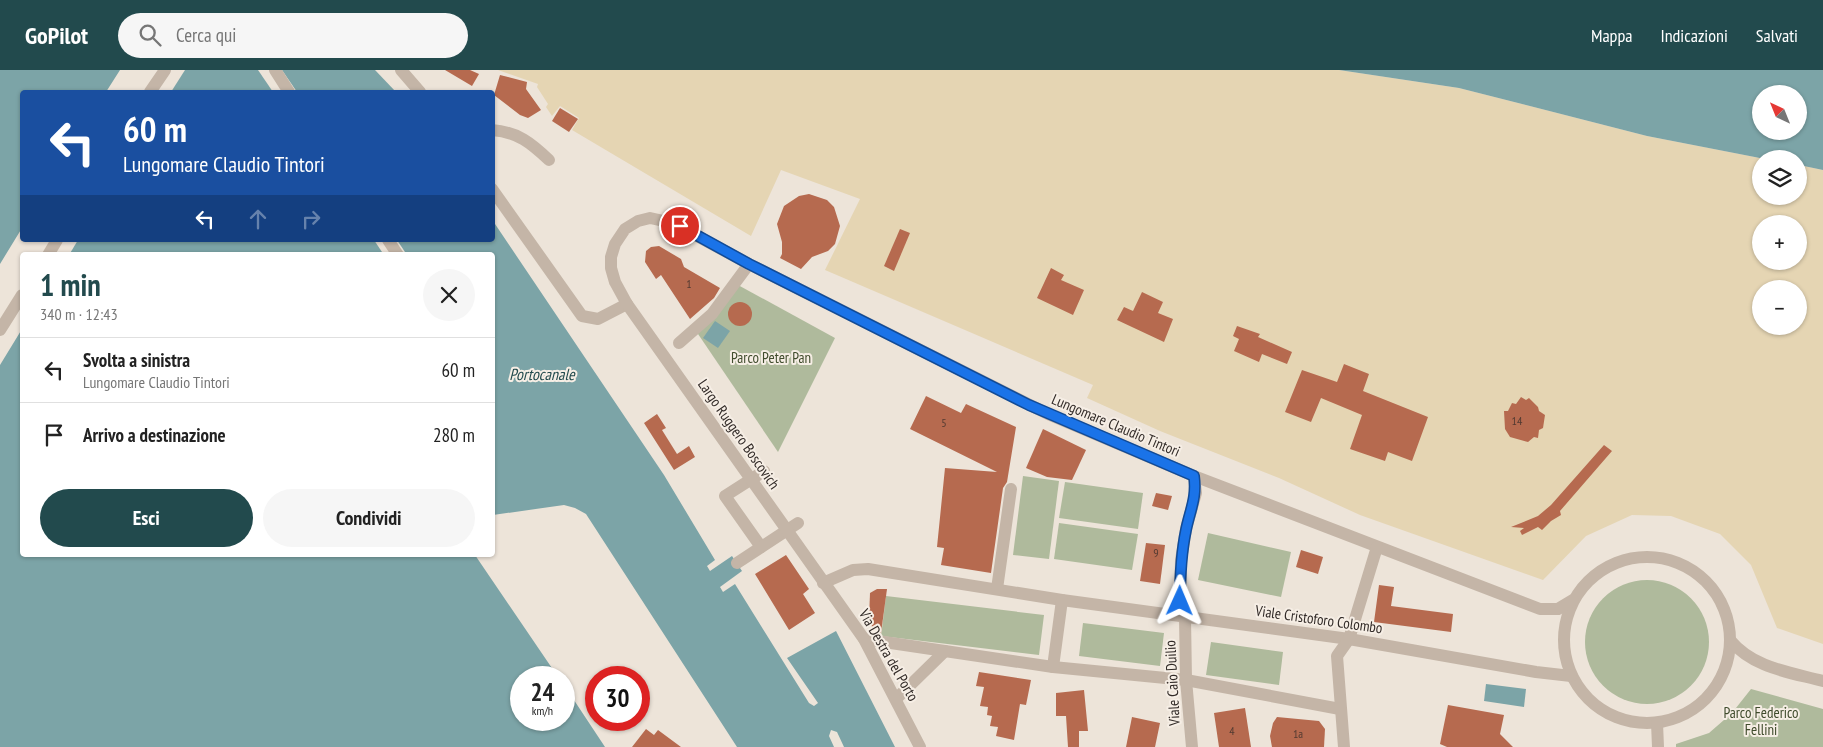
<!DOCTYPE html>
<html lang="it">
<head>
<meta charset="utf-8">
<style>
	:root { --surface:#fff; --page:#f6f6f6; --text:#222; --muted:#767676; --line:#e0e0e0; --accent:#224a4d }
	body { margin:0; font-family:"PT Sans Narrow",sans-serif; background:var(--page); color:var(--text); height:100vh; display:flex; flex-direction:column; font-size:19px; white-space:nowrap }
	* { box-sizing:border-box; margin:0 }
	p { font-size:16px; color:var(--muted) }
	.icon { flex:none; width:28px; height:28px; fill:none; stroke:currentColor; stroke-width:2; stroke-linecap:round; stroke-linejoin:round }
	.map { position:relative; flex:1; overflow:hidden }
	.side { position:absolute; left:20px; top:182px; width:475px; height:305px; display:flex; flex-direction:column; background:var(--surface); border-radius:5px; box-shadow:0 1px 4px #0004 }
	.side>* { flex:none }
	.hud { position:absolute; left:20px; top:20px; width:475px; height:152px; border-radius:5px; box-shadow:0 1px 4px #0004; background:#1a4fa0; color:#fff; overflow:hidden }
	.needle { width:32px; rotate:317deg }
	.controls { position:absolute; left:1752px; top:15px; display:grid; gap:10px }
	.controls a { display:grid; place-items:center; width:55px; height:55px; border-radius:50%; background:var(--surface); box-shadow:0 1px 4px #0004; font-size:25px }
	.speed { position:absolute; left:510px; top:596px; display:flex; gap:10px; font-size:25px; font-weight:700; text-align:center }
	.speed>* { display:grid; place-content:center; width:65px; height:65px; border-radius:50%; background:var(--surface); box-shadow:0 1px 4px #0004; line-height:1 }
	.speed small { font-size:12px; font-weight:400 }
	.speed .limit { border:8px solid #d22; background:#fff; color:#111 }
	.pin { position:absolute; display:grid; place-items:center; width:42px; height:42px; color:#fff; margin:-21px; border:2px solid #fff; border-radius:50%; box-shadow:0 1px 5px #0007 }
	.me { position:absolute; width:55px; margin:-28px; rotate:1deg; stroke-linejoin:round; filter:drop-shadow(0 0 4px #0008) }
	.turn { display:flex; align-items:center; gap:18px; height:105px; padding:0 20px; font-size:22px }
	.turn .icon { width:65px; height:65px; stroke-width:2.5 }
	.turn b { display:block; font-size:35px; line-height:42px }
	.lanes { display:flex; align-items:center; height:48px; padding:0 20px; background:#0003; justify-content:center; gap:25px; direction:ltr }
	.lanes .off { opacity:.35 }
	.round { display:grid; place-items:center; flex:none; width:52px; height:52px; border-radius:26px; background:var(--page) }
	.summary { display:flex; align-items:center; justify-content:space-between; height:85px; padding:0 20px }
	h1 { font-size:30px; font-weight:600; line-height:38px; color:var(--accent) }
	.action { display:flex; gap:10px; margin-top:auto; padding:10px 20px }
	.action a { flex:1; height:58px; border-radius:30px; background:var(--accent); color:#fff; font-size:20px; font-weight:600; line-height:58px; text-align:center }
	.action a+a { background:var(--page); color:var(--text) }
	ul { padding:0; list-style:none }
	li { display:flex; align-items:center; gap:15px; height:65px; padding:0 20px; border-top:1px solid var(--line) }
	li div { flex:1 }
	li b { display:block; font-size:19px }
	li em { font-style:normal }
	header { display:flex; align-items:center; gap:30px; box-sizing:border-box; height:70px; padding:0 25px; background:var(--accent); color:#fff }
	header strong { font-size:24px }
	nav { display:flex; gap:28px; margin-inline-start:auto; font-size:18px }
	.search { width:350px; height:45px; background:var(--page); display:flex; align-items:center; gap:12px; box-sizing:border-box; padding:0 18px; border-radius:28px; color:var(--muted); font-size:19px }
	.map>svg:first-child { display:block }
</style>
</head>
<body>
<header>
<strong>GoPilot</strong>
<div class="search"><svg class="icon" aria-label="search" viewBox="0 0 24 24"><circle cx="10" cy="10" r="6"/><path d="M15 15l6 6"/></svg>Cerca qui</div>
<nav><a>Mappa</a><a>Indicazioni</a><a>Salvati</a></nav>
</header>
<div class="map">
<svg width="1823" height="677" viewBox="0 0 1823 677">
	<rect width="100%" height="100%" fill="#ede4d9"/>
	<!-- green -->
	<g fill="#afba9c">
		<polygon points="738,215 835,268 778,382 696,261"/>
		<polygon points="1023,406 1059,411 1049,489 1013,485"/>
		<polygon points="1065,412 1143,423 1138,459 1059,448"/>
		<polygon points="1059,453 1138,464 1132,500 1054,489"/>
		<polygon points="1208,463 1291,482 1281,527 1198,510"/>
		<circle cx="1647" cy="572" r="62"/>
		<polygon points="886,526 1044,545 1039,585 881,566"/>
		<polygon points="1083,553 1164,563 1160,596 1079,586"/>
		<polygon points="1211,572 1283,582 1279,615 1206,605"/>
		<polygon points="1751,619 1823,639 1823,677 1676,677 1676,674 1709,663 1732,643"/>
	</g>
	<!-- sand -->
	<path fill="#e5d5b3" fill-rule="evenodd" d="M498,0H1339L1459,18L1647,66L1765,89H1761V126H1799V95L1823,100V574L1777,558L1751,495L1720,464L1671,446L1632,445L1586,466L1543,510L1360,445L1279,408L1160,361L1087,328L1093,315L825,200L860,129L781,100L751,166L572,60L579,48L560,36L552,46L546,37L548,34L537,17L538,14ZM1761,154H1799V191H1761ZM1761,219H1799V256H1761Z"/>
	<!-- water -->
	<g fill="#7ca4a7" fill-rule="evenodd">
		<polygon points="0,0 120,0 106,22 22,22 22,158 0,194"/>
		<polygon points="185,0 258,0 273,22 171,22"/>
		<polygon points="282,0 375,0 396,22 297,22"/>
		<path d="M1339,0H1823V100L1799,95V89H1765L1647,66L1459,18ZM1761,24H1799V61H1761Z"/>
		<polygon points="493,151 664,405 715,490 707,496 710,501 732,486 742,501 720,517 723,522 735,514 809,633 814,636 818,633 787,588 836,561 895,677 844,677 837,662 831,660 829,666 834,677 737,677 586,444 575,438 564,435 493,445 492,185 407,185 397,170 492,170"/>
		<polygon points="78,170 374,170 384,185 69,185"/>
		<polygon points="715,251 730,261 718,278 703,268"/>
		<polygon points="22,259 22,485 475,485 558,607 521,608 521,650 564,650 564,615 605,677 0,677 0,295"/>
		<polygon points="1486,614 1526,619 1524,637 1484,631"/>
	</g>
	<!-- building -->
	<g fill="#b66a4f">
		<polygon points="445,0 470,0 479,4 472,16"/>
		<polygon points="500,5 527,12 526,19 541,40 528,48 520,45 494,25"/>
		<polygon points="560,38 578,49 569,62 552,51"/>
		<polygon points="809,124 827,130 834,137 840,156 835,174 828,181 812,187 801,199 780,188 782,184 782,172 777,154 784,136 799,126"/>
		<polygon points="900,159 910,163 894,201 884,196"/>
		<polygon points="659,176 681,189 684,197 720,218 714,228 690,249 661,205 656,209 645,192 646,181 651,177"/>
		<polygon points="1051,198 1064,205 1061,210 1084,220 1073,245 1037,228"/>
		<polygon points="1142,222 1163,232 1158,243 1173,249 1164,272 1117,250 1124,237 1133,241"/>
		<circle cx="740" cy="244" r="12"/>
		<polygon points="1237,256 1260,264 1258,267 1292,282 1287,294 1262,284 1259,292 1234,281 1239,269 1233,266"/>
		<polygon points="1344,294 1369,304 1363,321 1428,347 1412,391 1388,382 1385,391 1350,379 1362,345 1321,328 1311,352 1285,342 1302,300 1337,312"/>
		<polygon points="926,326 961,343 966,334 1016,357 1007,412 1003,418 991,503 941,495 944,478 937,477 945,398 997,402 910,359"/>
		<polygon points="1521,327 1526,330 1529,328 1538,337 1539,341 1545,345 1543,358 1539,360 1538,368 1534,367 1528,372 1510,367 1505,359 1504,341 1508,341 1512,333 1516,334"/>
		<polygon points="657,344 666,358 662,360 677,384 689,376 695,387 674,400 644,353"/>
		<polygon points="1043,359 1086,380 1072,410 1047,407 1026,398"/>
		<polygon points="1604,375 1612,381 1560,441 1561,445 1551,451 1542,460 1538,457 1522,465 1520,461 1524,458 1511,457 1538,446 1551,435"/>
		<polygon points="1156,423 1172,426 1168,440 1152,436"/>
		<polygon points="1146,473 1165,475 1160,514 1140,511"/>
		<polygon points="1301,480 1323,487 1318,504 1296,497"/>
		<polygon points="786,485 809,519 803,524 815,543 789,560 755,504"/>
		<polygon points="1379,515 1394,517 1391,536 1453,544 1451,562 1374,552"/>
		<polygon points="877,519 887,519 881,563 874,562 869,549 870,523"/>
		<polygon points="979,602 1031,610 1026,635 1020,634 1014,670 996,666 998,657 990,656 992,646 987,645 988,637 980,636 984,617 976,616"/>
		<polygon points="1084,620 1088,661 1079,661 1079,677 1068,677 1066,646 1056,646 1056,623"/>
		<polygon points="1448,635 1504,645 1500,664 1513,677 1447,677 1440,674"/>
		<polygon points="1245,638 1251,677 1219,677 1214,643"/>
		<polygon points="1132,647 1160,653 1155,677 1126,677"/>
		<polygon points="1277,647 1319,651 1325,659 1324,677 1272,677 1270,666 1273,653"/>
		<polygon points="646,659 654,665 658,660 681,677 632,677"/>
	</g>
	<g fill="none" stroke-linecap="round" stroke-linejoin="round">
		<!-- minor -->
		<g stroke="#c4b5a7" stroke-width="12">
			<polyline points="275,0 289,22"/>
			<polyline points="401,0 420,22"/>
			<polyline points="150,22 165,0"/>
			<path d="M492,60C518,62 531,73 549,90"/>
			<polyline points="492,119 582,246 598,249 627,234"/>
			<polyline points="388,170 398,185"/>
			<polyline points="48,185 57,170"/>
			<polyline points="0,260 22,225"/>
			<polyline points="679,273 712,244 749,194"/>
			<polyline points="761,477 725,426 764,401"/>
			<circle cx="1647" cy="570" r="83"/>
			<polyline points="737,493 798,453"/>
			<polyline points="823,513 853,500 868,499 1062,530 1349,569 1536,602 1571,606"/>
			<polyline points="997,519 1011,419"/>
			<polyline points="864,569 1053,597 1186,610 1340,639"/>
			<path d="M1730,570C1753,598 1789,602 1823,611"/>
			<polyline points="1053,597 1062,530"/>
			<polyline points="896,629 945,581"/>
			<polyline points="1657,653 1658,677"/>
			<polyline points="920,677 864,569 627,234 615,212 611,198 611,187 615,174 625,159 638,151 650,148 673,153 749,194 1048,344 1194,406 1540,539 1558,539 1573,530"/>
			<polyline points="1192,677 1186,610 1185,547 1180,531 1181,490 1186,459 1196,423 1194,406"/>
			<polyline points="1344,677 1337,586 1349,569 1377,477"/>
		</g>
	</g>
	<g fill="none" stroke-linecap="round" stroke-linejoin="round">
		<!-- route casing -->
		<g stroke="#114b97" stroke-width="12">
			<path id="route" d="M680,156L749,194L1029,335L1194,406C1197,428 1190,440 1186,460C1181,484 1180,507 1180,531"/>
		</g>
		<!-- route -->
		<use href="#route" stroke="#1a73e8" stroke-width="9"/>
	</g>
	<g text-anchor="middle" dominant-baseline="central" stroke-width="4" stroke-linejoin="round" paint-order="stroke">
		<!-- number labels -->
		<g font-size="12" fill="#523a31">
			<text x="689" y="213">1</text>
			<text x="1517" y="350">14</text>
			<text x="944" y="352">5</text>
			<text x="1156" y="482">9</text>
			<text x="1232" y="660">4</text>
			<text x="1298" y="663">1a</text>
		</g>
		<!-- park labels -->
		<g font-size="15" fill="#404c2d" stroke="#f6eee5">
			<text x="771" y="287">Parco Peter Pan</text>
			<text x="1761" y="642">Parco Federico<tspan x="1761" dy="17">Fellini</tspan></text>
		</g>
		<!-- street labels -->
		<g font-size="15" fill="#312a27" stroke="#f6eee5">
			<text transform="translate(1116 355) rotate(23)">Lungomare Claudio Tintori</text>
			<text transform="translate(739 364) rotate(55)">Largo Ruggero Boscovich</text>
			<text transform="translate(1319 549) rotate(8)">Viale Cristoforo Colombo</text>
			<text transform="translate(889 585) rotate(60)">Via Destra del Porto</text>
			<text transform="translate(1172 613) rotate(-93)">Viale Caio Duilio</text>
		</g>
		<!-- water labels -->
		<g font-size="16" font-style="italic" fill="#224a4d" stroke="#f6eee5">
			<text x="542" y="304">Portocanale</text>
		</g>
	</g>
</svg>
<div class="controls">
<a><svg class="needle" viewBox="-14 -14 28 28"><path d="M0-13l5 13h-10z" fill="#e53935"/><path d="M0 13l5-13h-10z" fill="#767676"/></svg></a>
<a><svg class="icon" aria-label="layers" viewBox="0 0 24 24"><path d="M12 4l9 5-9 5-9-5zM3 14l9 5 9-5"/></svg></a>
<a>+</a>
<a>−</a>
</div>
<div class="speed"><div>24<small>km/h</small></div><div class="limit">30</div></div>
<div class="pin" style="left:680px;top:156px;background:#d93025"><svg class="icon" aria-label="arrive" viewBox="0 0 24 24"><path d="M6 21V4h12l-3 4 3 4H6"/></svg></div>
<svg class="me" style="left:1180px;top:531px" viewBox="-20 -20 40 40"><path d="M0-17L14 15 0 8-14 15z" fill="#1a73e8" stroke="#fff" stroke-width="4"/></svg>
<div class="hud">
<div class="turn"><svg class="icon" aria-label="left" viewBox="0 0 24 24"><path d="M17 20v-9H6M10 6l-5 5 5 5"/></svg><div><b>60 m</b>Lungomare Claudio Tintori</div></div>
<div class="lanes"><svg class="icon" aria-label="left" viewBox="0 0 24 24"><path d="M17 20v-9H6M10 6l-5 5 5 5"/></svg><svg class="icon off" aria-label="ahead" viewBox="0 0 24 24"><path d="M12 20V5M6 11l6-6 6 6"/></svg><svg class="icon off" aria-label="right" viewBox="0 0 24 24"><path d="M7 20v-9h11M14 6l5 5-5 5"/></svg></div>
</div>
<section class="side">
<div class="summary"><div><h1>1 min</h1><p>340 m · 12:43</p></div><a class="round"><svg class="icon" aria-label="close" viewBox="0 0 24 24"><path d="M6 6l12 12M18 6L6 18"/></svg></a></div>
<ul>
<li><svg class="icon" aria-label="left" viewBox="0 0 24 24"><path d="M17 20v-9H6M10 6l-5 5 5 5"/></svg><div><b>Svolta a sinistra</b><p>Lungomare Claudio Tintori</p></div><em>60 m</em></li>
<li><svg class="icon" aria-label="arrive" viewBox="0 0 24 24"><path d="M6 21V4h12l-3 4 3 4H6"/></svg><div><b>Arrivo a destinazione</b></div><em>280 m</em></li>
</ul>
<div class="action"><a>Esci</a><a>Condividi</a></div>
</section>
</div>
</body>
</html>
